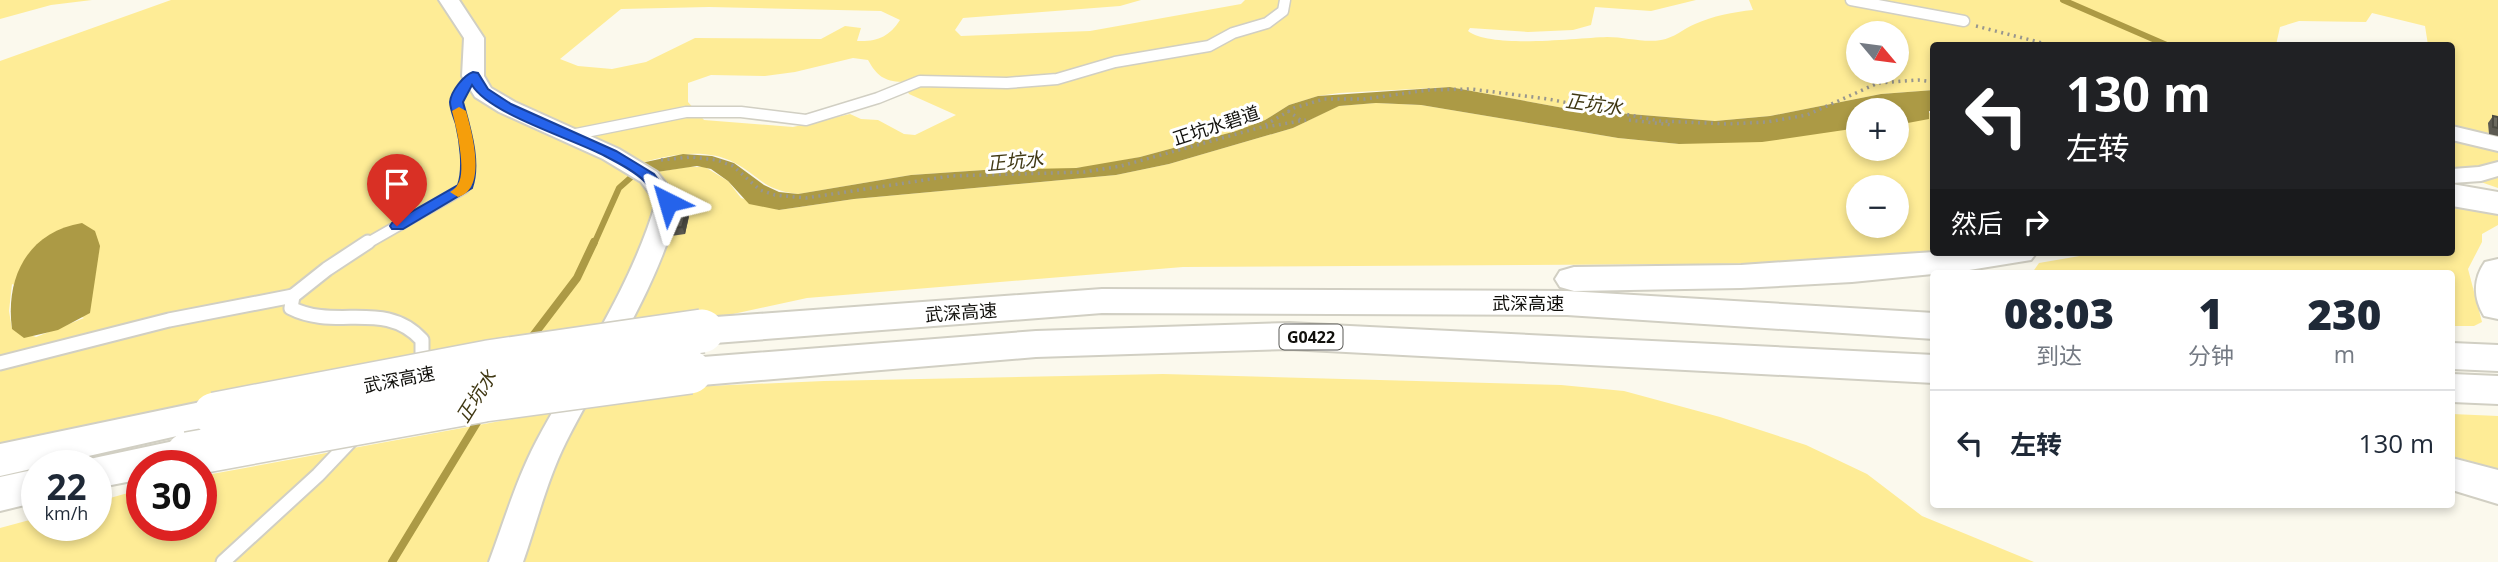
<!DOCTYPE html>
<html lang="zh">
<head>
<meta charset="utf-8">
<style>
	:root { --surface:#fff; --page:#f2f2f3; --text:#1f2937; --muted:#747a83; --line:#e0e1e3 }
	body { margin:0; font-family:"Open Sans","Noto Sans SC",sans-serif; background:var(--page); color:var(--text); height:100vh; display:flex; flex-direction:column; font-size:26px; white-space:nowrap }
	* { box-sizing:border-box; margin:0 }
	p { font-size:23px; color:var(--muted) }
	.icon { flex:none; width:38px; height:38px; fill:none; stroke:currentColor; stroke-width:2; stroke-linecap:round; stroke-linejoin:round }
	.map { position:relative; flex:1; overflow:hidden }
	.sheet { position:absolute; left:1930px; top:270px; width:525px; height:238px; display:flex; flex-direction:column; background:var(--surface); border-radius:7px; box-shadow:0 4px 10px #0003 }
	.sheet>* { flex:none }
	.hud { position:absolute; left:1930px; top:42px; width:525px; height:214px; border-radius:7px; box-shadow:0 4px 10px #0003; background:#202124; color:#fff; overflow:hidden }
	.needle { width:46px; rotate:119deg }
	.buttons { position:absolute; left:1846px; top:21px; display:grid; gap:14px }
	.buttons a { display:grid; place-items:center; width:63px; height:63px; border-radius:50%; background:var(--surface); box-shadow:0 4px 10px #0003; font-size:35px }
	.speed { position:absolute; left:21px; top:450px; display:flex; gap:14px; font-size:35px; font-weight:700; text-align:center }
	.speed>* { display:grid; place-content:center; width:91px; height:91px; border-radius:50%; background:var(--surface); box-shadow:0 4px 10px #0003; line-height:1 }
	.speed small { font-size:18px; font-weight:400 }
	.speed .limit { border:10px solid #d22; background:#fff; color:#111 }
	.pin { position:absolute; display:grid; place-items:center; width:60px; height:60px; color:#fff; margin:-72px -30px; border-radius:50% 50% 50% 0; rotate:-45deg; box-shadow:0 0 7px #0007 }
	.pin .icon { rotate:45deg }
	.me { position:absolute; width:77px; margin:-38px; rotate:320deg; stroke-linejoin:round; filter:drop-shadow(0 0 5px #0008) }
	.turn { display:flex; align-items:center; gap:24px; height:147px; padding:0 21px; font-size:32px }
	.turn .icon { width:91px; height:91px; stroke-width:2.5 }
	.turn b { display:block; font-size:49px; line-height:60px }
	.then { display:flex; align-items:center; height:66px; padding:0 21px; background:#0003; gap:14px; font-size:26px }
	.eta { display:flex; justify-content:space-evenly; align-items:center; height:119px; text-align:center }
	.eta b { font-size:42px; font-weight:800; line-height:49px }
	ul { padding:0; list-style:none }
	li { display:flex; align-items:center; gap:21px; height:105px; padding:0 21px; border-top:2px solid var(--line) }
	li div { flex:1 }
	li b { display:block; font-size:26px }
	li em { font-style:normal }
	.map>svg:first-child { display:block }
</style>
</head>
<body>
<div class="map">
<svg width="2498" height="562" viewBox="0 0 2498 562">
	<rect width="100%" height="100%" fill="#fbf9ed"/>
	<!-- green -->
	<g fill="#feec96" fill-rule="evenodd">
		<polygon points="0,0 92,0 51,5 0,19"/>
		<path d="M171,0H1141L1120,6L963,18L955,30L961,36L1090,31L1241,4L1245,0H1696L1651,11L1595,7L1591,25L1573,30L1528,32L1470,28L1468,31C1492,49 1575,38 1607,37C1625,37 1644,43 1661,40C1674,38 1683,29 1695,24C1713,16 1733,12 1753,10L1749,0H2498V188L2452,172V46L2428,45L2425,26L2372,13L2366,22L2299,21L2280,27L2276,45L1934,46V90L1881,94L1770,116L1715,121L1569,109L1450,87L1339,93L1318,96L1289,105L1265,120L1236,131L1140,157L1095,166L1055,170H984L911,175L798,194C763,190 762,178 735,163C707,148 671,154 642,163L657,172L688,167H705L728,181L741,198L779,210L854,199L1116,175L1169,164L1293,128L1338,106L1376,103L1421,105L1618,138L1679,144L1858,128V149H1897V125L1907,123L1934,111V252H1956L1869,263L1183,267L807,298L701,321L226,395L0,444V61ZM709,7L881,11L900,20C889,37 877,42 857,41L861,28L845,26L821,39L695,38L646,62L612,69L578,66L560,59L621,9ZM1858,33H1897V72H1858ZM853,58L868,60C877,76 884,81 902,82L909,94L956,115L915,135L904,134L878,120L861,119L850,114L793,127L704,120L688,102V83L711,75L765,76L795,72ZM1858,187H1897V226H1858ZM12,284L84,318L36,337L12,329L9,311Z"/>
		<polygon points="2452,204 2498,212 2498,225 2482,234 2482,242 2468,269 2482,322 2474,326 2452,326 2452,273 2032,273 2039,263 2103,252 2452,252"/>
		<polygon points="1163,374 1561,385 1624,391 1720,417 1806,445 1867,474 1922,516 2034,562 0,562 0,528 37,518 37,525 96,525 96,502 142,489 142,525 201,525 201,476 686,387 824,381"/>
		<polygon points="2452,414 2498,416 2498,469 2452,456"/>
	</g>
	<!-- water -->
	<g fill="#ac9a45">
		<polygon points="1450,87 1569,109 1715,121 1770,116 1881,94 1934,90 1934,111 1929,111 1929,119 1897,125 1897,110 1858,110 1858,128 1762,142 1679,144 1618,138 1421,105 1376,103 1339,106 1293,128 1169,164 1116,175 854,199 779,210 749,204 728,181 711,169 697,166 657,172 641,163 683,154 712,156 734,163 764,185 779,192 798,194 911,175 984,170 1076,168 1140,157 1236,131 1265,120 1289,105 1318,96"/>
		<path d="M82,223L95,231L100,246L90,313L58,330L24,338L12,329C5,277 28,232 82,223Z"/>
	</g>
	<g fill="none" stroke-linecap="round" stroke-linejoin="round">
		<!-- stream-far1 -->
		<g stroke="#ac9a45" stroke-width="6">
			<polyline points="2063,0 2169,46"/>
			<polyline points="594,244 619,188 637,172"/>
		</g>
		<!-- stream -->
		<g stroke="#ac9a45" stroke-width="8">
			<polyline points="529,341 577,278 594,242"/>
			<polyline points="392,562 481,416"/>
		</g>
		<!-- service-far1 casing -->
		<g stroke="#d1cfc3" stroke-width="13">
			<g id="service-far1">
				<polyline points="1851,0 1964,21"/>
				<polyline points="571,135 686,112 741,112 806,120 878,98 920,81 1007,83 1057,79 1115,62 1209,46 1233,33 1267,23 1283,11 1285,0"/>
				<polyline points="366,244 464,188 469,176 464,130 457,102 461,90 473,76"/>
			</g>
		</g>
		<!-- service casing -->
		<g stroke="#d1cfc3" stroke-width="17">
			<g id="service">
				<path d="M368,242L327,269L293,296L291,308C336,331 385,299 422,340V359L416,366"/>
				<polyline points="0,363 169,320 293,296"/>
				<polyline points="223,562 318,475 356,435"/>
			</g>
		</g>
		<!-- minor casing -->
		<g stroke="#d1cfc3" stroke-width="4">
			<g id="minor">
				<path d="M439,0H459L484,38V76L491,88L515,102L619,149L657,172L680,202C657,290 607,362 566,442C547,480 537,522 523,562H489C504,522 516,480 536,442C579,362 630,290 656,202L641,182L603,159L499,112L475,97L462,76L464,38Z"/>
				<polygon points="2452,126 2498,137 2498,151 2452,140"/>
				<polygon points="2498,162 2498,176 2481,181 2452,183 2452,169 2479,167"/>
			</g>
		</g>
		<!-- motorway casing -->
		<g stroke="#d1cfc3" stroke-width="4">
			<g id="motorway">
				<polygon points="2452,184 2498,192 2498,214 2452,206"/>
				<polygon points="1934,252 2037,252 2031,260 1963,271 1852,282 1741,288 1574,291 1560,287 1555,279 1560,271 1574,267 1741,265"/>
				<path d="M2498,259V319L2484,316C2473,298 2473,279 2485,262Z"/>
				<polygon points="1102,289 1567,291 1934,313 1934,339 1567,315 1102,313 702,344 688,340 682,331 688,322 702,318"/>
				<polygon points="1289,323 1934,355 1934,383 1289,349 1036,357 690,386 675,382 669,372 675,362 690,358 1036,331"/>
				<polygon points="2452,343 2498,345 2498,371 2452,369"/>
				<polygon points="2452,374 2498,376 2498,404 2452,402"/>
				<polygon points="215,399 230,404 237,414 230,424 0,476 0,444"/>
				<polygon points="188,438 204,443 210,454 204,465 142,466 142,479 96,488 96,466 77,466 80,461"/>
				<polygon points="2452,458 2498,470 2498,504 2452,490"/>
				<polygon points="37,469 37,502 0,511 0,477"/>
			</g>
		</g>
		<!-- path -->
		<g stroke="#98968e" stroke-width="3.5" stroke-dasharray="2 4.5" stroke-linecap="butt">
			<polyline points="1976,26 2054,46"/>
			<polyline points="1288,111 1302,121"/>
			<polyline points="1629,120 1673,125"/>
			<polyline points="1266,127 1306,120"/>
			<polyline points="661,160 691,157 717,160 733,166 760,190 775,195 806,198 951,176 1084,172 1121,166 1262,127 1294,108 1324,99 1365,99 1428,90 1471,89 1548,99 1660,121 1728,124 1767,122 1807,115 1878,83 1918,80 1934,82"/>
		</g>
		<!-- service-far1 -->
		<use href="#service-far1" stroke="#fff" stroke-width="10"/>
		<!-- service -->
		<use href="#service" stroke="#fff" stroke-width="13"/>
		<!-- minor -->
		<use href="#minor" fill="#fff" fill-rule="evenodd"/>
		<!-- motorway -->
		<use href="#motorway" fill="#fff" fill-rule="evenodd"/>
		<!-- motorway-bridge casing -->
		<g stroke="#d1cfc3" stroke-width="46" stroke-linecap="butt">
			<g id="motorway-bridge">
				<polyline points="215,414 488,362 702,331"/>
				<polyline points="188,454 484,400 690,372"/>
			</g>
		</g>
		<!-- motorway-bridge -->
		<use href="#motorway-bridge" stroke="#fff" stroke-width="43"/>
	</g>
	<!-- wall -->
	<g fill="#5c5a52">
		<polygon points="2493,116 2498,117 2498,136 2489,134 2488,123"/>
		<polygon points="689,216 685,234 664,237 661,229"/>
	</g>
	<!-- shaded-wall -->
	<polygon fill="#4b4a42" points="687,209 689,216 685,234 682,227"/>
	<!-- building -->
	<g fill="#6b695f" stroke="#4b4a42" stroke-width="2">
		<polygon points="2493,116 2498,117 2498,128 2493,127"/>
		<polygon points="687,209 682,227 661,229 666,211"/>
	</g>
	<!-- route -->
	<path fill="#2563eb" stroke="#184099" stroke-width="2" d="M473,72L478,73L488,89L511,104L616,151L654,174L675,202L668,206C658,204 653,191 646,183C637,172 618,163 605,156C573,139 489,114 472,85L463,102C470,128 481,162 472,188L403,229H392L390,226L392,223L458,185C464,169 460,141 456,124C454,118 450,108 450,102C451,91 464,75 473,72Z"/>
	<!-- slow -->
	<path fill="#f59e0b" d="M459,107L466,111C472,133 488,189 458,197L450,192C453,190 456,188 458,184C467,172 456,125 452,111Z"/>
	<g text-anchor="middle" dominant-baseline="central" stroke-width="6" stroke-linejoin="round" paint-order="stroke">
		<!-- shield labels -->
		<rect fill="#fff" stroke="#585855" stroke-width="2" x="1279.5" y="324.5" width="63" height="25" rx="5"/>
		<g font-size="16" font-weight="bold" fill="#11100c">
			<text x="1311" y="337">G0422</text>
		</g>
		<!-- street labels -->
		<g font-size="18" fill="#11100c" stroke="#fff">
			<text transform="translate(1216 125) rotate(-18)">正坑水碧道</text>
			<text x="1528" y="303">武深高速</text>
			<text transform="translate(961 312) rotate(-4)">武深高速</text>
			<text transform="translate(399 379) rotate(-11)">武深高速</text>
		</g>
		<!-- water labels -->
		<g font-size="19" font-style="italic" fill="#403813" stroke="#fff">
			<text transform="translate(1594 104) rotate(8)">正坑水</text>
			<text transform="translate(1015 161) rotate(-5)">正坑水</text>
			<text transform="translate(476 396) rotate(-58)">正坑水</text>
		</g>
	</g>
</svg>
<div class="buttons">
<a><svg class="needle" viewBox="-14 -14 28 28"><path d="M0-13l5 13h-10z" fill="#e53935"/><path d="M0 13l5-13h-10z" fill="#747a83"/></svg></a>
<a>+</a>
<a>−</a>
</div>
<div class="speed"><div>22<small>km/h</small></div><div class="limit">30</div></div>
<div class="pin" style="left:397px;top:226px;background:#d93025"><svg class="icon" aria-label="arrive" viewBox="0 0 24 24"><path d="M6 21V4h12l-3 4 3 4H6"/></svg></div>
<svg class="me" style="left:668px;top:202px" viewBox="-20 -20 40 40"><path d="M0-17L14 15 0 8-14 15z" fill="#2563eb" stroke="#fff" stroke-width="4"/></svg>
<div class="hud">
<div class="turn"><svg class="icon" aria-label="left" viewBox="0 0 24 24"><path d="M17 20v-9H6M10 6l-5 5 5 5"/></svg><div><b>130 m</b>左转</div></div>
<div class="then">然后<svg class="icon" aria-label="right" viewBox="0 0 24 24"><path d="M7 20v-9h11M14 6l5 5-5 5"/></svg></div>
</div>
<section class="sheet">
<div class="eta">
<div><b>08:03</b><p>到达</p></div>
<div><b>1</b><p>分钟</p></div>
<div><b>230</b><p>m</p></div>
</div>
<ul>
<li><svg class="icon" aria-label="left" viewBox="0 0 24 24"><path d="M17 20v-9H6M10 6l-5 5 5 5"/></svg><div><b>左转</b></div><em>130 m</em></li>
</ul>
</section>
</div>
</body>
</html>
